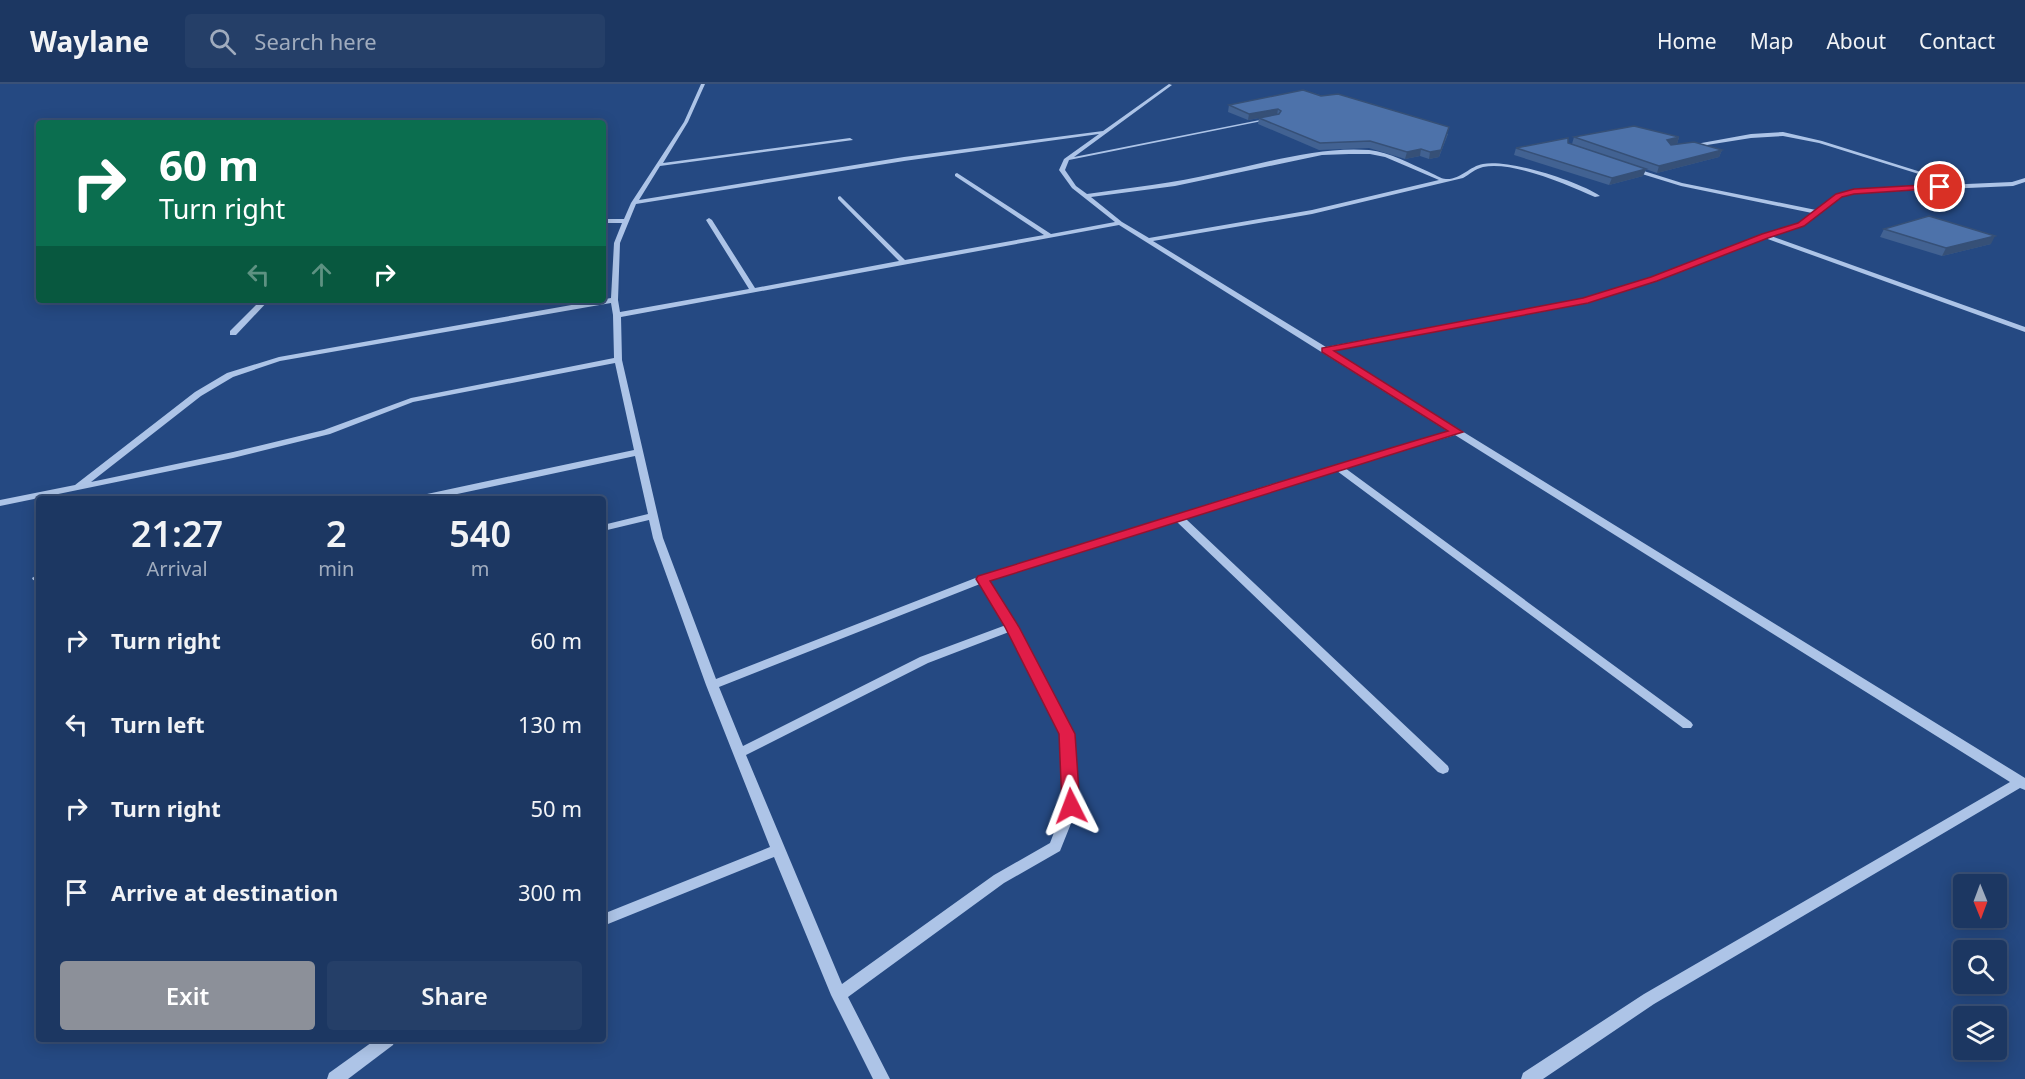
<!DOCTYPE html>
<html lang="en">
<head>
<meta charset="utf-8">
<style>
	:root { --surface:#1c3762; --page:#253f68; --text:#f1f3f6; --muted:#a0acbe; --line:#3a5177; --accent:#8c9099 }
	body { margin:0; font-family:"Noto Sans",sans-serif; background:var(--page); color:var(--text); height:100vh; display:flex; flex-direction:column; font-size:22px; white-space:nowrap }
	* { box-sizing:border-box; margin:0 }
	p { font-size:20px; color:var(--muted) }
	.icon { flex:none; width:33px; height:33px; fill:none; stroke:currentColor; stroke-width:2; stroke-linecap:round; stroke-linejoin:round }
	.map { position:relative; flex:1; overflow:hidden }
	.details { position:absolute; left:36px; top:412px; width:570px; height:546px; display:flex; flex-direction:column; background:var(--surface); border-radius:6px; box-shadow:0 3px 15px #0003,0 0 0 2px var(--line) }
	.details>* { flex:none }
	.guide { position:absolute; left:36px; top:36px; width:570px; height:183px; border-radius:6px; box-shadow:0 3px 15px #0003,0 0 0 2px var(--line); background:#0b6e4f; color:#fff; overflow:hidden }
	.needle { width:39px; rotate:179deg }
	.controls { position:absolute; left:1953px; top:790px; display:grid; gap:12px }
	.controls a { display:grid; place-items:center; width:54px; height:54px; border-radius:6px; background:var(--surface); box-shadow:0 3px 15px #0003,0 0 0 2px var(--line); font-size:30px }
	.pin { position:absolute; display:grid; place-items:center; width:51px; height:51px; color:#fff; margin:-26px; border:3px solid #fff; border-radius:50%; box-shadow:0 2px 6px #0007 }
	.me { position:absolute; width:66px; margin:-33px; rotate:357deg; stroke-linejoin:round; filter:drop-shadow(0 0 4px #0008) }
	.turn { display:flex; align-items:center; gap:21px; height:126px; padding:0 24px; font-size:27px }
	.turn .icon { width:78px; height:78px; stroke-width:2.5 }
	.turn b { display:block; font-size:42px; line-height:51px }
	.lanes { display:flex; align-items:center; height:57px; padding:0 24px; background:#0003; justify-content:center; gap:30px; direction:ltr }
	.lanes .off { opacity:.35 }
	.eta { display:flex; justify-content:space-evenly; align-items:center; height:102px; text-align:center }
	.eta b { font-size:36px; font-weight:600; line-height:42px }
	.action { display:flex; gap:12px; margin-top:auto; padding:12px 24px }
	.action a { flex:1; height:69px; border-radius:6px; background:var(--accent); color:#fff; font-size:24px; font-weight:600; line-height:69px; text-align:center }
	.action a+a { background:var(--page); color:var(--text) }
	ul { padding:0; list-style:none }
	li { display:flex; align-items:center; gap:18px; height:84px; padding:0 24px }
	li div { flex:1 }
	li b { display:block; font-size:22px }
	li em { font-style:normal }
	header { display:flex; align-items:center; gap:36px; box-sizing:border-box; height:84px; padding:0 30px; background:var(--surface); border-bottom:2px solid var(--line) }
	header strong { font-size:28px }
	nav { display:flex; gap:33px; margin-inline-start:auto; font-size:21px }
	.search { width:420px; height:54px; background:var(--page); display:flex; align-items:center; gap:15px; box-sizing:border-box; padding:0 21px; border-radius:6px; color:var(--muted); font-size:22px }
	.map>svg:first-child { display:block }
</style>
</head>
<body>
<header>
<strong>Waylane</strong>
<div class="search"><svg class="icon" aria-label="search" viewBox="0 0 24 24"><circle cx="10" cy="10" r="6"/><path d="M15 15l6 6"/></svg>Search here</div>
<nav><a>Home</a><a>Map</a><a>About</a><a>Contact</a></nav>
</header>
<div class="map">
<svg width="2025" height="995" viewBox="0 0 2025 995">
	<rect width="100%" height="100%" fill="#254982"/>
	<g fill="none" stroke-linecap="round" stroke-linejoin="round">
		<!-- minor -->
		<g fill="#adc4e7" fill-rule="evenodd">
			<path d="M701,0H705L688,38L663,79L850,54L853,56L660,82L639,116L904,73L1103,47L1169,0L1172,1L1074,73L1270,34L1272,35L1069,76L1065,86L1076,102L1087,110C1130,104 1174,99 1217,89C1265,79 1320,62 1369,66C1390,68 1410,80 1429,88C1434,90 1441,95 1446,95C1460,96 1470,82 1483,80C1509,75 1578,97 1600,112L1595,113C1567,101 1514,77 1483,83C1475,85 1470,90 1463,94L1312,130L1153,157L1326,263L1584,215L1652,194L1763,151L1799,139L1812,129L1681,102L1629,86V84L1631,83L1682,99L1816,126L1837,110L1854,105L2012,98L2025,94V98L2013,102L1854,109L1841,112L1803,141L1771,152L2025,243V248L1765,154L1656,196L1588,219L1332,267L2025,694V706L2020,704L1654,920L1543,995H1521L1523,989L1644,910L2010,698L1455,351L1345,384L1691,638L1693,641L1691,644H1683L1337,387L1186,435L1448,682L1449,685L1448,688L1443,690L1438,688L1177,438L988,497L1018,543L1073,649L1078,722L1060,767L1004,799L848,913L890,995H873L831,911L774,773L603,842V830L770,763L706,601L653,454L649,436L603,447V441L648,430L635,372L429,416H409L413,413L634,366L615,279L413,318L330,350L233,374L0,422V416L75,401L195,308L227,289L279,273L611,214L614,159L622,139H603V135H624L631,119L684,38ZM1099,50L1064,75L1059,86L1072,104L1115,138L1051,150L957,89L955,90V92L1044,151L905,176L840,112L838,113V115L899,177L755,204L712,136L709,134L706,136L749,205L620,228L618,216L620,159L636,120L904,77ZM1349,70H1370L1385,73L1439,96L1312,126L1149,154L1122,138L1091,113L1175,102L1322,71ZM1119,141L1449,348L1276,399L978,493L716,595L663,454L622,276L621,233ZM611,219L613,231L614,274L411,314L324,346L233,368L91,398L201,312L233,293L280,277ZM980,500L1006,541L920,573L743,662L719,603ZM1009,548L1061,649L1064,722L1050,759L994,791L842,900L746,671L928,579Z"/>
			<polygon points="1783,48 1822,57 1956,99 1951,100 1819,59 1783,52 1751,54 1688,64 1685,62 1751,50"/>
			<polygon points="261,216 269,216 236,251 230,251 230,247"/>
			<polygon points="37,491 39,491 39,497 33,496 32,494"/>
			<polygon points="375,956 395,956 393,961 348,995 327,995 329,989"/>
		</g>
	</g>
	<!-- wall -->
	<g fill="#426292">
		<polygon points="1303,6 1448,50 1439,73 1429,75 1420,72 1405,75 1369,64 1319,66 1258,40 1259,34 1248,36 1228,28 1229,21"/>
		<polygon points="1574,53 1679,53 1677,60 1672,61 1722,66 1719,73 1657,89 1572,60"/>
		<polygon points="1516,64 1646,85 1643,92 1609,101 1514,71"/>
		<polygon points="1884,145 1991,160 1942,172 1880,153"/>
	</g>
	<!-- shaded-wall -->
	<g fill="#365077">
		<polygon points="1278,25 1277,31 1248,36 1249,30"/>
		<polygon points="1449,43 1439,73 1429,75 1430,68"/>
		<polygon points="1679,53 1677,60 1665,63 1667,56"/>
		<polygon points="1421,65 1420,72 1405,75 1407,68"/>
		<polygon points="1722,66 1719,73 1657,89 1659,82"/>
		<polygon points="1646,85 1643,92 1609,101 1612,94"/>
		<polygon points="1995,152 1991,160 1942,172 1946,164"/>
	</g>
	<!-- building -->
	<g fill="#4d72aa" stroke="#365077" stroke-width="1.5">
		<polygon points="1303,6 1321,12 1338,10 1449,43 1441,66 1430,68 1421,65 1407,68 1370,57 1320,59 1259,34 1279,30 1281,27 1278,25 1249,30 1229,21"/>
		<polygon points="1634,42 1679,53 1667,56 1671,61 1694,58 1722,66 1659,82 1574,53"/>
		<polygon points="1568,54 1568,59 1646,85 1612,94 1516,64"/>
		<polygon points="1929,132 1995,152 1946,164 1884,145"/>
	</g>
	<!-- route -->
	<path fill="#e11d48" stroke="#92132f" stroke-width="1.5" d="M1940,100L1942,101V104L1854,110L1842,113L1804,142L1768,154L1657,197L1588,219L1334,267L1463,348L990,497L1019,543L1075,650L1080,722L1077,727L1071,729L1065,727L1062,722L1059,650L1005,543L976,495L978,492C1135,444 1291,393 1448,347L1322,268V264L1583,214L1651,193L1762,150L1798,139L1836,110L1854,105Z"/>
</svg>
<div class="controls">
<a><svg class="needle" viewBox="-14 -14 28 28"><path d="M0-13l5 13h-10z" fill="#e53935"/><path d="M0 13l5-13h-10z" fill="#a0acbe"/></svg></a>
<a><svg class="icon" aria-label="search" viewBox="0 0 24 24"><circle cx="10" cy="10" r="6"/><path d="M15 15l6 6"/></svg></a>
<a><svg class="icon" aria-label="layers" viewBox="0 0 24 24"><path d="M12 4l9 5-9 5-9-5zM3 14l9 5 9-5"/></svg></a>
</div>
<div class="pin" style="left:1940px;top:103px;background:#d93025"><svg class="icon" aria-label="arrive" viewBox="0 0 24 24"><path d="M6 21V4h12l-3 4 3 4H6"/></svg></div>
<svg class="me" style="left:1071px;top:722px" viewBox="-20 -20 40 40"><path d="M0-17L14 15 0 8-14 15z" fill="#e11d48" stroke="#fff" stroke-width="4"/></svg>
<div class="guide">
<div class="turn"><svg class="icon" aria-label="right" viewBox="0 0 24 24"><path d="M7 20v-9h11M14 6l5 5-5 5"/></svg><div><b>60 m</b>Turn right</div></div>
<div class="lanes"><svg class="icon off" aria-label="left" viewBox="0 0 24 24"><path d="M17 20v-9H6M10 6l-5 5 5 5"/></svg><svg class="icon off" aria-label="ahead" viewBox="0 0 24 24"><path d="M12 20V5M6 11l6-6 6 6"/></svg><svg class="icon" aria-label="right" viewBox="0 0 24 24"><path d="M7 20v-9h11M14 6l5 5-5 5"/></svg></div>
</div>
<section class="details">
<div class="eta">
<div><b>21:27</b><p>Arrival</p></div>
<div><b>2</b><p>min</p></div>
<div><b>540</b><p>m</p></div>
</div>
<ul>
<li><svg class="icon" aria-label="right" viewBox="0 0 24 24"><path d="M7 20v-9h11M14 6l5 5-5 5"/></svg><div><b>Turn right</b></div><em>60 m</em></li>
<li><svg class="icon" aria-label="left" viewBox="0 0 24 24"><path d="M17 20v-9H6M10 6l-5 5 5 5"/></svg><div><b>Turn left</b></div><em>130 m</em></li>
<li><svg class="icon" aria-label="right" viewBox="0 0 24 24"><path d="M7 20v-9h11M14 6l5 5-5 5"/></svg><div><b>Turn right</b></div><em>50 m</em></li>
<li><svg class="icon" aria-label="arrive" viewBox="0 0 24 24"><path d="M6 21V4h12l-3 4 3 4H6"/></svg><div><b>Arrive at destination</b></div><em>300 m</em></li>
</ul>
<div class="action"><a>Exit</a><a>Share</a></div>
</section>
</div>
</body>
</html>
